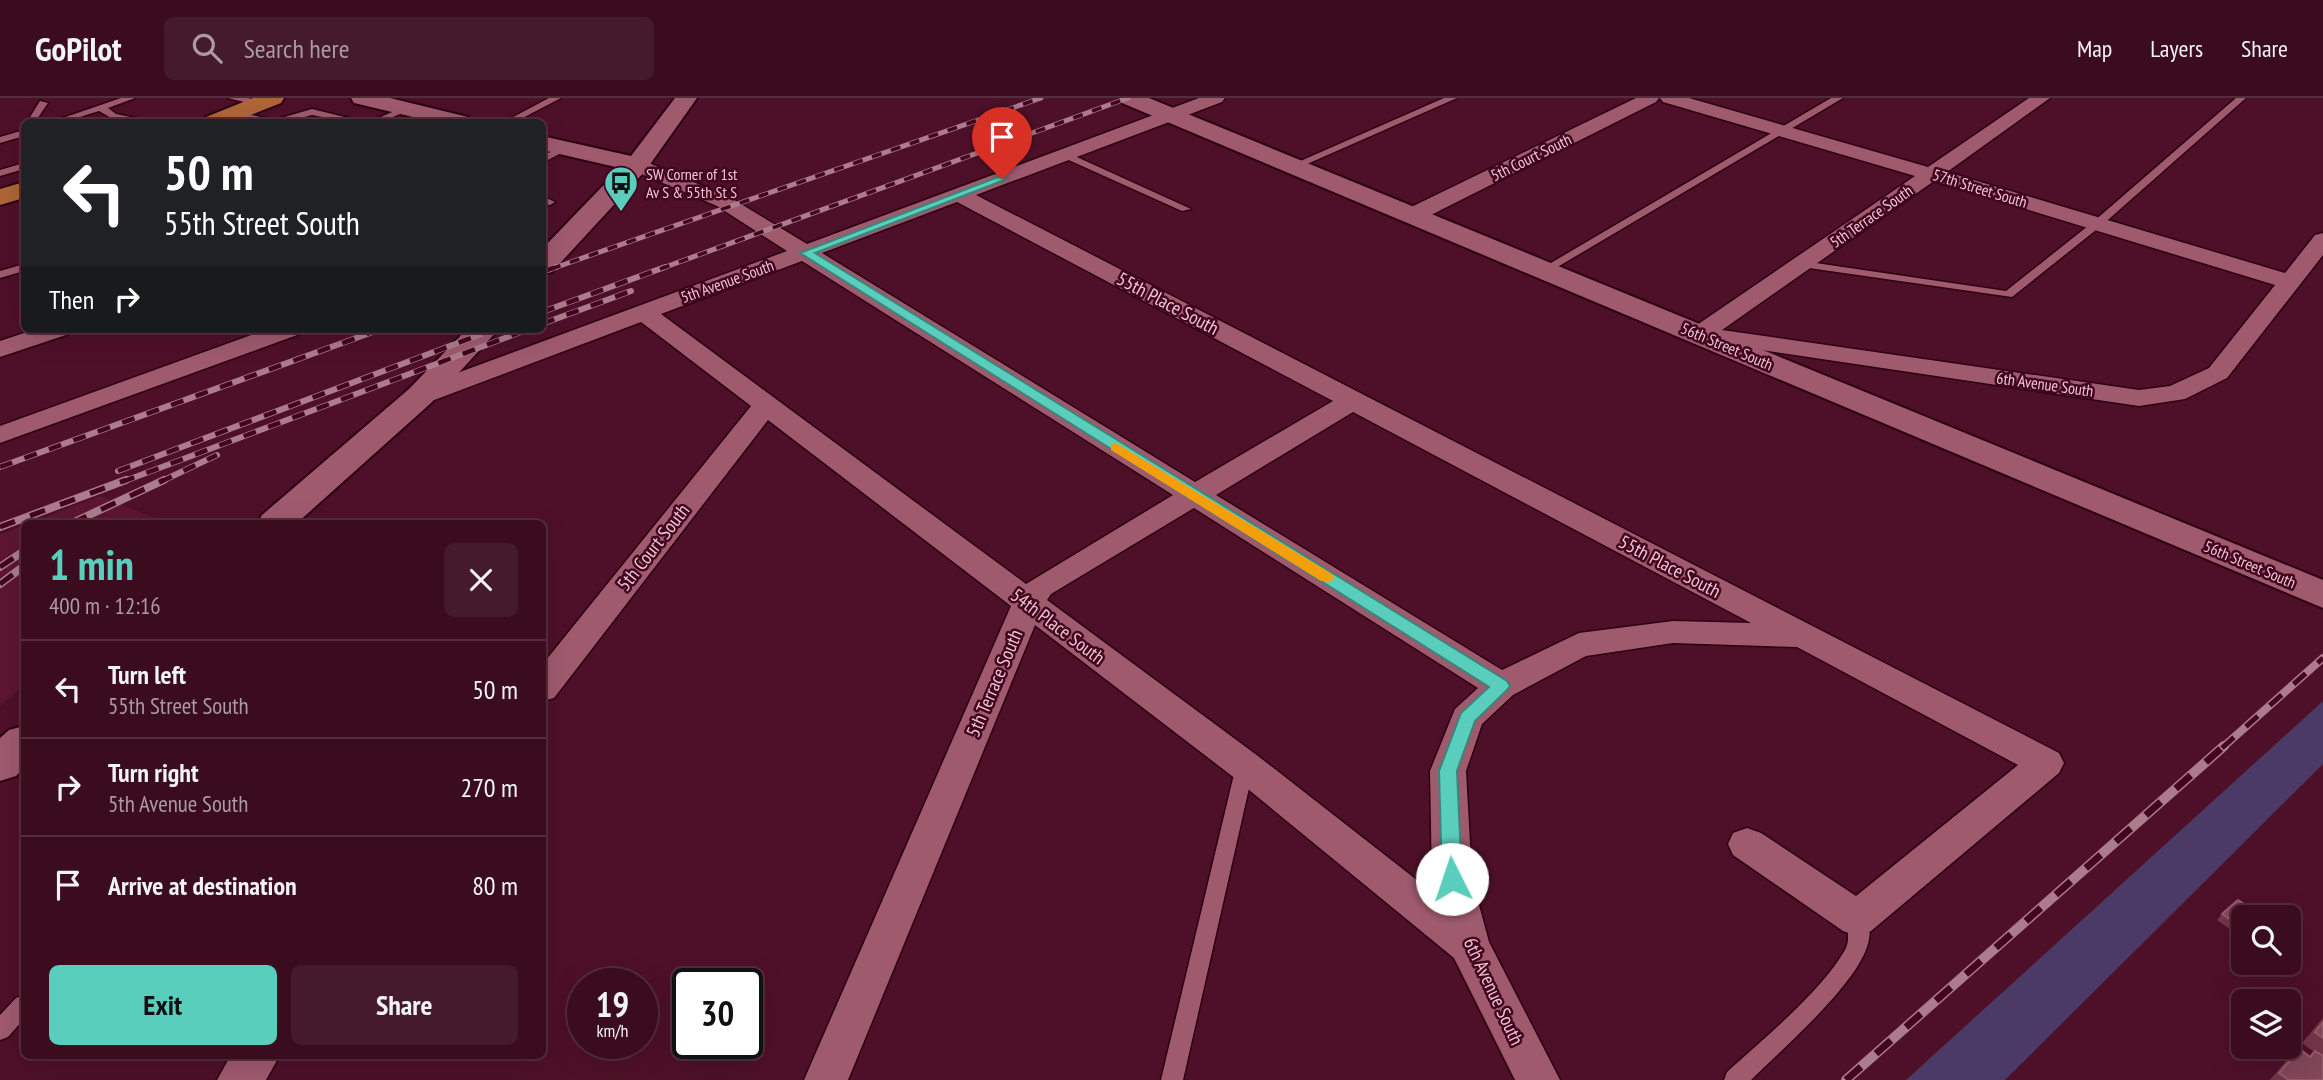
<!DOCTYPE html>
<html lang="en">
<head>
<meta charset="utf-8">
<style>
	:root { --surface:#3a0c1e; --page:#451a2b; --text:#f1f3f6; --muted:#ab9ba4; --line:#542c3c; --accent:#5acebc }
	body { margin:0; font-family:"PT Sans Narrow",sans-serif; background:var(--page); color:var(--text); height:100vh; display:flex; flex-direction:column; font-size:26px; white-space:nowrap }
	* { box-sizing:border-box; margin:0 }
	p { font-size:23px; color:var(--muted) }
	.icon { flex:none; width:38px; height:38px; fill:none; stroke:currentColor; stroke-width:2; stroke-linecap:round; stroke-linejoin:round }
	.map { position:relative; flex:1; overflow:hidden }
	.details { position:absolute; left:21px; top:422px; width:525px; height:539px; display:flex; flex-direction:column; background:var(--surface); border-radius:10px; box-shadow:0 7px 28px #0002,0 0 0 2px var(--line) }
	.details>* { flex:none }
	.top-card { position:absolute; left:21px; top:21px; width:525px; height:214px; border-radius:10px; box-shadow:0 7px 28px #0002,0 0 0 2px var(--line); background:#202124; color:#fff; overflow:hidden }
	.buttons { position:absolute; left:2231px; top:807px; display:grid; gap:14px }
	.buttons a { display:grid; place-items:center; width:70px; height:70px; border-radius:10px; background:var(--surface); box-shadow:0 7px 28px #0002,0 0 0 2px var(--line); font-size:35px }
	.speed { position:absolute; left:567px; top:870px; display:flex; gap:14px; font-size:35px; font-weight:700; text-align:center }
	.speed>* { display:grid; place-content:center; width:91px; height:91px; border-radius:50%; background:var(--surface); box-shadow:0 7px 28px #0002,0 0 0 2px var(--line); line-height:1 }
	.speed small { font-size:18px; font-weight:400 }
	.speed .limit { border:4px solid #111; border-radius:10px; background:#fff; color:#111 }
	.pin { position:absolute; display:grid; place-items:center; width:60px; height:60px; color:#fff; margin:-72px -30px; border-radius:50% 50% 50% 0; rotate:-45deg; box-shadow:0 0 7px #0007 }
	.pin .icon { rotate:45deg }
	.me { position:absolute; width:77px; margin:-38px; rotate:356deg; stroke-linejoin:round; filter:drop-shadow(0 0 5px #0008) }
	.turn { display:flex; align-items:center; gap:24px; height:147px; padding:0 28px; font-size:32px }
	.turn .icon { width:91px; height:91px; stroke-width:2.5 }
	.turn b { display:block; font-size:49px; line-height:60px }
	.then { display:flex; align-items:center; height:66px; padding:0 28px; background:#0003; gap:14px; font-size:26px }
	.round { display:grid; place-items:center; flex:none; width:74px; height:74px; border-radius:10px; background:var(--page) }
	.summary { display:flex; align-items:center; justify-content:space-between; height:119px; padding:0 28px }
	h1 { font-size:42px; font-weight:700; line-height:52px; color:var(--accent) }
	.cta { display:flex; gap:14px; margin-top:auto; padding:14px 28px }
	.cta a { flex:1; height:80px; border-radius:10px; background:var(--accent); color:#111; font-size:28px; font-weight:700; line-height:80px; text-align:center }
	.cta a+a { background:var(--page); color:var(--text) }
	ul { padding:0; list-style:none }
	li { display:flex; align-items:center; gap:21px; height:98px; padding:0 28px; border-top:2px solid var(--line) }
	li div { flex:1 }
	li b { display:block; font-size:26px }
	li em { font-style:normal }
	header { display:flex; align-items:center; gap:42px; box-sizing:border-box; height:98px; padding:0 35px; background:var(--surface); border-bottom:2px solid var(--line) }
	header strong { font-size:33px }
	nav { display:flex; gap:38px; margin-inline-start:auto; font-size:24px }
	.search { width:490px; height:63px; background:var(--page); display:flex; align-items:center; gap:18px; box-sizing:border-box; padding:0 24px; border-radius:10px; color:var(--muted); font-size:26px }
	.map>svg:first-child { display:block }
</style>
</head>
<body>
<header>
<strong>GoPilot</strong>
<div class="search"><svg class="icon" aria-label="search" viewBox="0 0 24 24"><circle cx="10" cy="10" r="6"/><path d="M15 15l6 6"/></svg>Search here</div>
<nav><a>Map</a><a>Layers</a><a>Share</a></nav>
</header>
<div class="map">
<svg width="2323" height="982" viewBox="0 0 2323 982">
	<rect width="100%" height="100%" fill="#4e1028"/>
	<!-- built -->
	<g fill="#5c1630">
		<polygon points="100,398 167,425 30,425"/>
		<polygon points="24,427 24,587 0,608 0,437"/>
	</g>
	<!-- green -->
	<polygon fill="#4b3966" points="2323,603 2323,666 2005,982 1906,982"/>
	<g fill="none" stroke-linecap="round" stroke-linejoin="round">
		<!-- lane casing -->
		<g stroke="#2c0011" stroke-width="3">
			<g id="lane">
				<polygon points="121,0 135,0 108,10 116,16 145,22 146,24 113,21 99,13 64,24 51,24"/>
				<polygon points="228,0 248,0 265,5 260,8"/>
				<polygon points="549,0 561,0 515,24 504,24"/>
				<polygon points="1444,0 1457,0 1298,70 1289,68"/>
				<polygon points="1831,0 1843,0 1549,174 1539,172"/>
				<polygon points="2236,0 2246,0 2101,128 2012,199 1802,169 1796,166 1802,163 2006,193 2093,124"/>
				<polygon points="40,3 48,5 35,24 27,24"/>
				<polygon points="404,9 412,11 381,24 369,24"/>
				<polygon points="312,11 365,24 349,24 312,17 286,24 260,24 229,16 234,13 274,22"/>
				<polygon points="24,32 24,38 0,45 0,39"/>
				<polygon points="563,48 571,50 542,65 542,58"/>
				<polygon points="1062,55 1068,55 1191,111 1182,113 1062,59"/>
				<polygon points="24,65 24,71 0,78 0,72"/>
				<polygon points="542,98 555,104 550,107 542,105"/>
				<polygon points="24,166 24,173 0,180 0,173"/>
				<polygon points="1245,661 1251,663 1254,668 1183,982 1161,982 1236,668 1239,663"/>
				<path d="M1857,812L1864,815C1868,822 1871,833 1869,841C1863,882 1781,952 1751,982H1724L1727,974C1764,940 1820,895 1845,852C1852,839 1844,827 1850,815Z"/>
				<polygon points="24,897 24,921 8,939 0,942 0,917 16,900"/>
			</g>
		</g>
		<!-- street casing -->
		<g stroke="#2c0011" stroke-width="3">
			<g id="street">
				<path d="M1199,0H1225L1222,4L976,97L2059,655L2064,665L2059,675L1871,833L1857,838L1843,833L1733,757L1728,746L1733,735L1747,730L1761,735L1856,798L2018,667L1797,549L1673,545L1586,558L1513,597L1482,626L1466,673L1472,781L1489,844L1560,982H1515L1454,860L1232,678L1035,527L848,982H804L1011,508L768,322L554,600L542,603V567L751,308L641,224L429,304L420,306L411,304L407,298L411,292L787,153L717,108L630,71L627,67L630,63H644L731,100L807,146ZM957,104L1333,303L1195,384L822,155ZM802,163L1173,397L1026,486L661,216ZM1353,314L1751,525L1673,523L1579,535L1502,572L1216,397ZM1194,410L1478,590L1455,611L1430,673L1432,781L1436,797L1258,658L1047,502L1051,496Z"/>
				<polygon points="1636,0 1659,0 1656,4 1421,122 1405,122 1402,117 1405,112"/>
				<path d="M1660,0H1689L1928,69L2029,0H2050L1947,74L2285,175L2315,137L2323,135V157L2227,280L2185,301L2139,308L1700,243L1691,241L1688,236L1691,231L1915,78L1663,4ZM1934,83L2275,187L2209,270L2170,288L2139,292L1722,232Z"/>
				<polygon points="36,231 72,231 69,236 0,259 0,243"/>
				<polygon points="268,231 303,231 300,236 0,345 0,328"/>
				<polygon points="231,957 280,957 266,982 217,982"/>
			</g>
		</g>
		<!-- secondary casing -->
		<g stroke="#2c0011" stroke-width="4">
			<g id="secondary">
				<polygon points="351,0 390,0 468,19 472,24 434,24 354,5"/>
				<polygon points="675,0 697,0 646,72 552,174 542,176 542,151 620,70 542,52 542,38 631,58"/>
				<polygon points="1119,0 1149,0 2323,482 2323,510 1122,5"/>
				<polygon points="467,231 499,231 431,305 297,425 257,425 262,417 409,291"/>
				<polygon points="24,628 24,670 16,678 0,683 0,640 9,632"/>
			</g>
		</g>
		<!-- primary casing -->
		<g stroke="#2c0011" stroke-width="4">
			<g id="primary">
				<polygon points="253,0 284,0 281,5 233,24 202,24 206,19"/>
				<polygon points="24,84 24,100 0,107 0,91"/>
			</g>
		</g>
		<!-- lane -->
		<use href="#lane" fill="#9f5a6e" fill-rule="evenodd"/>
		<!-- street -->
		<use href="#street" fill="#9f5a6e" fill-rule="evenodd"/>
		<!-- secondary -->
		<use href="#secondary" fill="#9f5a6e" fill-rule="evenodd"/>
		<!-- primary -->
		<use href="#primary" fill="#af6539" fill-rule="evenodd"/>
		<!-- rail-far3 casing -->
		<g stroke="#ad7c8c" stroke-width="5">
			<g id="rail-far3">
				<polyline points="551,171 1041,0"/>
				<polyline points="660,171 1128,0"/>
			</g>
		</g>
		<!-- rail-far2 casing -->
		<g stroke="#ad7c8c" stroke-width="6">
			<g id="rail-far2">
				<polyline points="542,174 556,169"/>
				<polyline points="542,214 665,169"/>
				<polyline points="542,226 631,193"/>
				<polyline points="0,369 381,231"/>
				<polyline points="118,373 495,231"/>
				<polyline points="122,384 529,231"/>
				<polyline points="160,384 217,357"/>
			</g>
		</g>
		<!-- rail-far1 casing -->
		<g stroke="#ad7c8c" stroke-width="8">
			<g id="rail-far1">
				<polyline points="72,425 164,382"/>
				<polyline points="0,429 126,382"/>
				<polyline points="0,469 24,453"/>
				<polyline points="0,486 24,468"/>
				<polyline points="2222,650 2323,560"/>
			</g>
		</g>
		<!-- rail casing -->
		<g stroke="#ad7c8c" stroke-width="10">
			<polyline id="rail" points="1846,982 2224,648"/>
		</g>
		<!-- rail-far3 -->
		<use href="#rail-far3" stroke="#42041e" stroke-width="3.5" stroke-dasharray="10" stroke-linecap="butt"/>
		<!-- rail-far2 -->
		<use href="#rail-far2" stroke="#42041e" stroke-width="4.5" stroke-dasharray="13" stroke-linecap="butt"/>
		<!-- rail-far1 -->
		<use href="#rail-far1" stroke="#42041e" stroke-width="5" stroke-dasharray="16" stroke-linecap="butt"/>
		<!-- rail -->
		<use href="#rail" stroke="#42041e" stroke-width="7" stroke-dasharray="20" stroke-linecap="butt"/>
	</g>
	<!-- wall -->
	<g fill="#733649">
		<polygon points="2222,816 2244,819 2244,841 2217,822"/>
		<polygon points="2323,920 2323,982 2270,982 2287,962 2300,951 2309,958 2314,954 2302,945"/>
	</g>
	<!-- building -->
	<g fill="#814658" stroke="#925a6b" stroke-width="2">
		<polygon points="2238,802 2263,819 2244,819 2244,831 2222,816"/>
		<polygon points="2323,924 2323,940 2315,934"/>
		<polygon points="2300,951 2310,959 2315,953 2323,958 2323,982 2289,982 2279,975"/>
	</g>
	<!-- route -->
	<polygon fill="#5acebc" stroke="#3a867a" stroke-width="2" points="998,79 1007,81 815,155 1507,583 1510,588 1507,592 1475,623 1457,673 1462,781 1459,787 1452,789 1445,787 1442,781 1439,673 1461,615 1489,589 800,155"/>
	<!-- slow -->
	<polygon fill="#f59e0b" points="1116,345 1332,476 1334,480 1332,483 1321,483 1111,352 1111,346"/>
	<!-- icons -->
	<defs>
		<g id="bus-pin" transform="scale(1.75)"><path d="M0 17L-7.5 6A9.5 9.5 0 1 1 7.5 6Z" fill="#5acebc" stroke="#42041e"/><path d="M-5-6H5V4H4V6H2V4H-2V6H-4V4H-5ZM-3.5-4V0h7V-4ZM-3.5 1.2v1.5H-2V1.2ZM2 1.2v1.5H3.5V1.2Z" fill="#111"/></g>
	</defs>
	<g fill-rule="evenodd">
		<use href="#bus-pin" x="621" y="85"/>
	</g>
	<g text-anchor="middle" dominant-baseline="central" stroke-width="5" stroke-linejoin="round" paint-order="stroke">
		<!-- far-street labels -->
		<g font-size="16" fill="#efc7d1" stroke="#42041e">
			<text transform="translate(1531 59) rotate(-26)">5th Court South</text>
			<text transform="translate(1980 90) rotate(17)">57th Street South</text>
			<text transform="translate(1871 118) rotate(-35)">5th Terrace South</text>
			<text transform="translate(727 183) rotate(-20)">5th Avenue South</text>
			<text transform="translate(1727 248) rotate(23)">56th Street South</text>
			<text transform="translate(2045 286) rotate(8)">6th Avenue South</text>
			<text transform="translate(2250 466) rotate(23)">56th Street South</text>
		</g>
		<!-- far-poi labels -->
		<g font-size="16" fill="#efc7d1" stroke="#42041e" text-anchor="start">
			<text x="646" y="76">SW Corner of 1st<tspan x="646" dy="18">Av S &amp; 55th St S</tspan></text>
		</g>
		<!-- street labels -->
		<g font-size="19" fill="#efc7d1" stroke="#42041e">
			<text transform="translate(1168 205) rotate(28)">55th Place South</text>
			<text transform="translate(653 449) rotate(-52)">5th Court South</text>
			<text transform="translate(1670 468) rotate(28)">55th Place South</text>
			<text transform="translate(1058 528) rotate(37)">54th Place South</text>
			<text transform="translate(994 585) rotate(-67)">5th Terrace South</text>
			<text transform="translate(1494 893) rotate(65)">6th Avenue South</text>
		</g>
	</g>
</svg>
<div class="buttons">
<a><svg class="icon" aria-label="search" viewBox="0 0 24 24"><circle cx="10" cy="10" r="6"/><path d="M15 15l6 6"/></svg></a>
<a><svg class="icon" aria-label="layers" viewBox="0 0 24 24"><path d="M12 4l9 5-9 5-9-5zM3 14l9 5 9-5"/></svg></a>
</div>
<div class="speed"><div>19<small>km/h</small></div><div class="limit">30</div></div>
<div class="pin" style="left:1002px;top:81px;background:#d93025"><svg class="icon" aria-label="arrive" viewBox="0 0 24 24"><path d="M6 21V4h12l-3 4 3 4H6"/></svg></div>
<svg class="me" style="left:1452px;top:781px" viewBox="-20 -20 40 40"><circle r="19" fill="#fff"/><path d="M0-13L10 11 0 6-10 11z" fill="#5acebc"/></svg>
<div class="top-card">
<div class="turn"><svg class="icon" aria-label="left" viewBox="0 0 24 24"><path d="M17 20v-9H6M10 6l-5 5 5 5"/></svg><div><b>50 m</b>55th Street South</div></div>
<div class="then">Then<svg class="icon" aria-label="right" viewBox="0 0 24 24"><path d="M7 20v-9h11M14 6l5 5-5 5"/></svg></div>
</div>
<section class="details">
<div class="summary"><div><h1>1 min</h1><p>400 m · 12:16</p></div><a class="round"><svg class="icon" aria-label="close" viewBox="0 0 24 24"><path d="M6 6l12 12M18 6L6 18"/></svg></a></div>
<ul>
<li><svg class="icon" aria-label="left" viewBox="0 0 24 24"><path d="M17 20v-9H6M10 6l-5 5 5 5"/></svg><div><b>Turn left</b><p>55th Street South</p></div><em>50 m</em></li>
<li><svg class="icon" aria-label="right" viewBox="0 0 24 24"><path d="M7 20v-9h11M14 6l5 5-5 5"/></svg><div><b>Turn right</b><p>5th Avenue South</p></div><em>270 m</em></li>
<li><svg class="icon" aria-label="arrive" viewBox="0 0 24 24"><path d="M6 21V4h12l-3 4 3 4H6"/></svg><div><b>Arrive at destination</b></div><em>80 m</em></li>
</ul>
<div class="cta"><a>Exit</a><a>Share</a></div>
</section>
</div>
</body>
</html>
